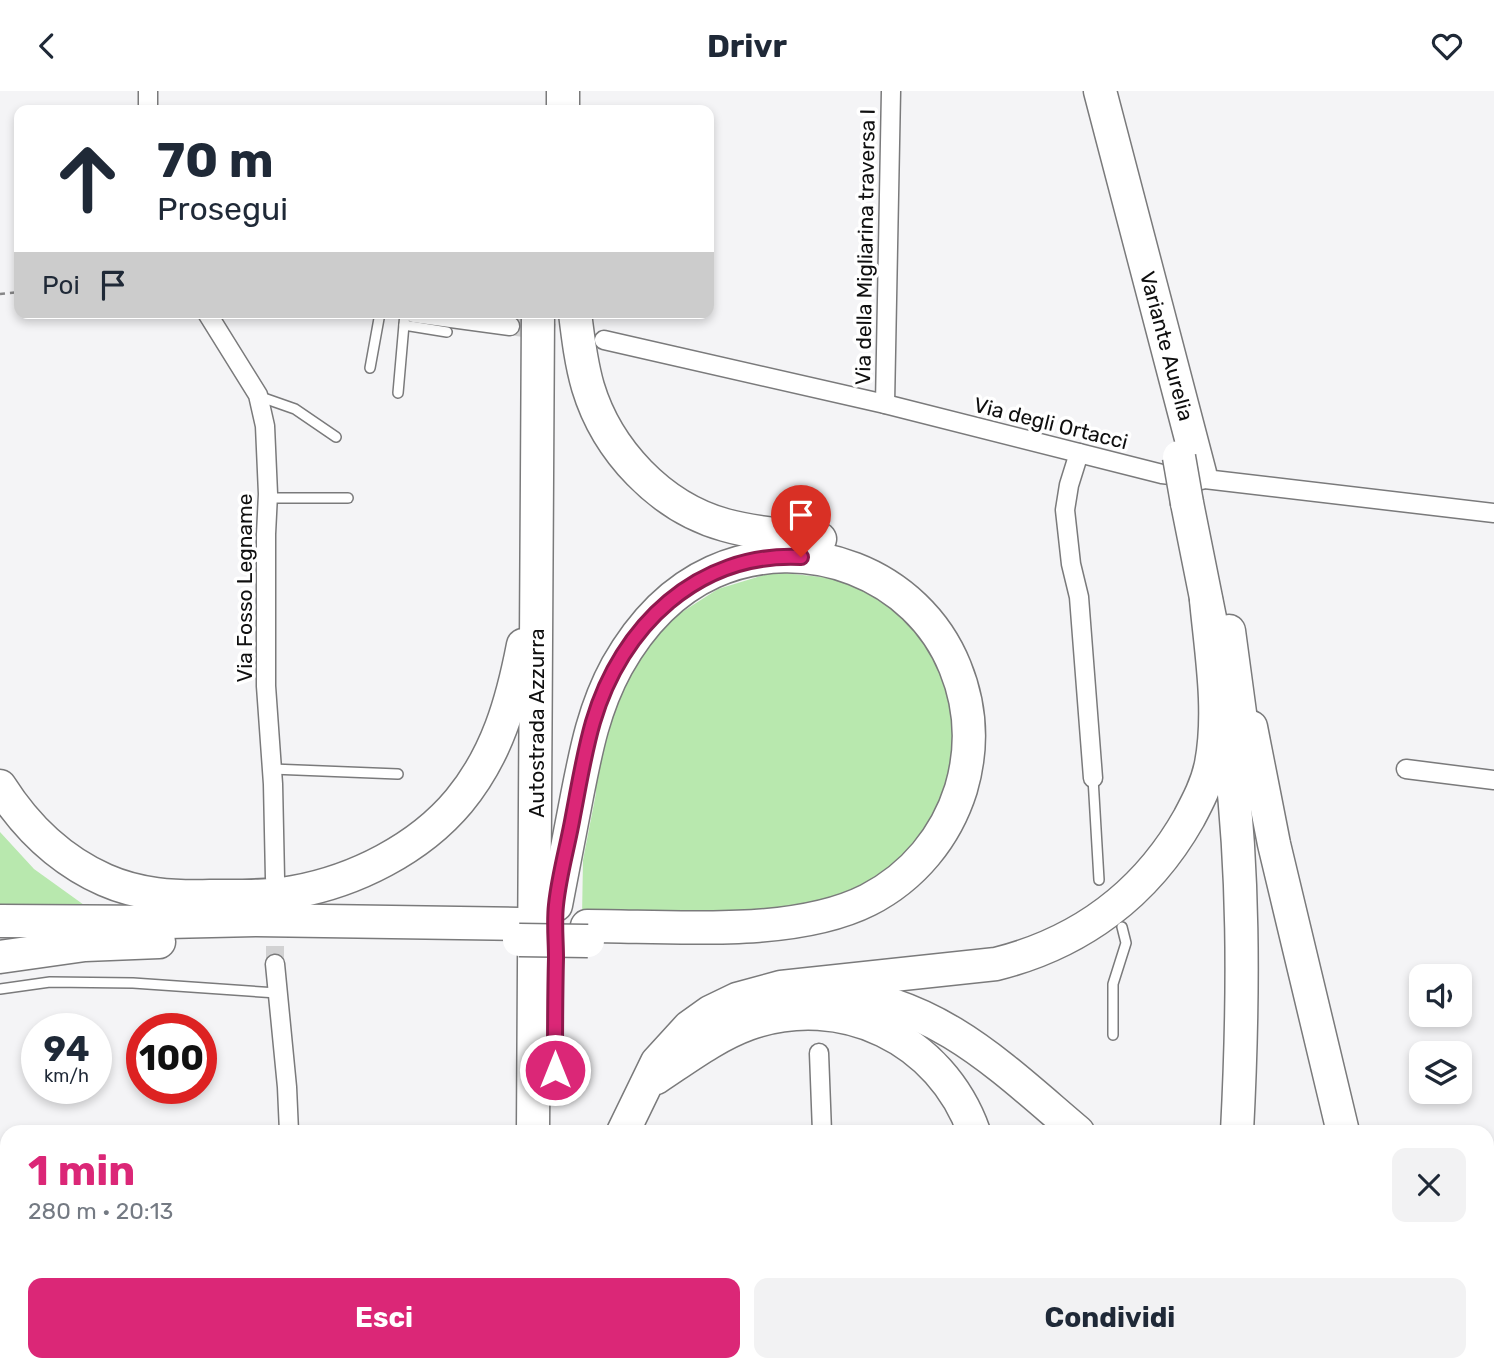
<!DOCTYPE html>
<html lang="it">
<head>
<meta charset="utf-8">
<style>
	:root { --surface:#fff; --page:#f2f2f3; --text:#1f2937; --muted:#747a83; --accent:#db2777 }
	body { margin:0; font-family:Rubik,sans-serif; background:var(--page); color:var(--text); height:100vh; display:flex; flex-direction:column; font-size:26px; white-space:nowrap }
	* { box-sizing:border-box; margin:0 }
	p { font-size:23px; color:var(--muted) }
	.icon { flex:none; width:38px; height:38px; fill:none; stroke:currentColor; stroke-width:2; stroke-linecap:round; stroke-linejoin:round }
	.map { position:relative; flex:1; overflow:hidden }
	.sheet { position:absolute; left:0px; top:1034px; width:1494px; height:247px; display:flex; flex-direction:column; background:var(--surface); border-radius:21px 21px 0 0; box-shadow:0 4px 10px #0003 }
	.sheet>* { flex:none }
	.top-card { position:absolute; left:14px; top:14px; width:700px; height:214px; border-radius:14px; box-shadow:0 4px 10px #0003; background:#fff; color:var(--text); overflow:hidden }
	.buttons { position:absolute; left:1409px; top:873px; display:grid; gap:14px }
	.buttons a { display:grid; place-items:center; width:63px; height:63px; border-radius:14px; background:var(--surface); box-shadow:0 4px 10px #0003; font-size:35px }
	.speed { position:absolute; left:21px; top:922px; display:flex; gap:14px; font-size:35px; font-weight:700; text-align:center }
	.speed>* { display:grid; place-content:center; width:91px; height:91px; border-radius:50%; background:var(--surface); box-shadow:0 4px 10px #0003; line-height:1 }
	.speed small { font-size:18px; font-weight:400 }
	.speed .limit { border:10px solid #d22; background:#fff; color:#111 }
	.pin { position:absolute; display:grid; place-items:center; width:60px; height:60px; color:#fff; margin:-72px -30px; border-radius:50% 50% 50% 0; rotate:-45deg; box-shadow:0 0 7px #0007 }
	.pin .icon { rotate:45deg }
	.me { position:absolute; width:77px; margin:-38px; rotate:0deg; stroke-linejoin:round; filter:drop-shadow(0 0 5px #0008) }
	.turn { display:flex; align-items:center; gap:24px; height:147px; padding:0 28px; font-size:32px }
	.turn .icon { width:91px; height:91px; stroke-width:2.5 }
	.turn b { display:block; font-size:49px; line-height:60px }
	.then { display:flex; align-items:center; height:66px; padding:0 28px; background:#0003; gap:14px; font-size:26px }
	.round { display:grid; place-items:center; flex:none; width:74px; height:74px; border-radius:14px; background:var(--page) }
	.overview { display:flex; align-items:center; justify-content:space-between; height:119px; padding:0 28px }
	h1 { font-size:42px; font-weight:700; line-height:52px; color:var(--accent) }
	.button { display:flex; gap:14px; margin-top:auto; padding:14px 28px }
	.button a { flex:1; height:80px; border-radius:14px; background:var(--accent); color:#fff; font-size:28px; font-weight:700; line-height:80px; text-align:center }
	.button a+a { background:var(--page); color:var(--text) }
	header { display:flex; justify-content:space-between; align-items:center; height:91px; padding:0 28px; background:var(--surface); font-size:32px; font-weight:700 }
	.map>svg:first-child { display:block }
</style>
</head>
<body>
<header><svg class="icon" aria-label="back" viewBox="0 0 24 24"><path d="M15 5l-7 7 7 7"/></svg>Drivr<svg class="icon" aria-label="heart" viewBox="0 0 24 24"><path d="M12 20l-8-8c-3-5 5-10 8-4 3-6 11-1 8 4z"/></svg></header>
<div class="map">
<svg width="1494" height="1280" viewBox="0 0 1494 1280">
	<rect width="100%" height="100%" fill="#f4f4f6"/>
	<!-- green -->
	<g fill="#b8e8ae">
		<polygon points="774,481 840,488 876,505 915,538 942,573 964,646 938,732 878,793 811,819 582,826 583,769 596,702 596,670 621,596 647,556 671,528 718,498"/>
		<polygon points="0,741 34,778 91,819 0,818"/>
	</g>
	<!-- forest -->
	<polygon fill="#90ca85" points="983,1274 1199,1274 1197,1280 985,1280"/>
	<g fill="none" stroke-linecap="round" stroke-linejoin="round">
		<!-- street-tunnel -->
		<g stroke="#d2d2d3" stroke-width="18" stroke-dasharray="18 9" stroke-linecap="butt">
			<polyline points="510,235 583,246"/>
			<polyline points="275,873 275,824"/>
		</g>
		<!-- lane casing -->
		<g stroke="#7a7a7b" stroke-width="12">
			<g id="lane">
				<polyline points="404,234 447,241"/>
				<polyline points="370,277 380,222"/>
				<polyline points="398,302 405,222"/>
				<polyline points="258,305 295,318 336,346"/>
				<polyline points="268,407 348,407"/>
				<polyline points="272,678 398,683"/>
				<polyline points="1093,687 1099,789"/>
				<polyline points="0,898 50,891 133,892 277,902"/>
				<polyline points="1113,944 1113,893 1126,852 1122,836"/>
			</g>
		</g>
		<!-- street casing -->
		<g stroke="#7a7a7b" stroke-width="21">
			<g id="street">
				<polyline points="148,19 148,0"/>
				<polyline points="207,222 258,304 265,335 268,403 266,443 266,595 273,693 275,787"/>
				<polyline points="414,222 510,235"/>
				<polyline points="604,249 885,313 1162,383 1494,422"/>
				<polyline points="885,313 891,0"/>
				<polyline points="1079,362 1069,394 1065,419 1071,473 1079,506 1093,687"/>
				<polyline points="1406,678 1494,689"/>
				<polyline points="275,873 287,996 289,1041"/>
				<polyline points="819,962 822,1041"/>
				<polyline points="294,1274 294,1280"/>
				<polyline points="829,1274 829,1280"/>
			</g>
		</g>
		<!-- highway casing -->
		<g stroke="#7a7a7b" stroke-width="35">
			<g id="highway">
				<polyline points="1100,0 1200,382"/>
				<polyline points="563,19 563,0"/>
				<path d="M575,222C578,247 581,272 588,296C607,359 660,416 725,434C756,443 788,444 820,448"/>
				<polyline points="1187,412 1210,527"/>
				<polyline points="1229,540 1245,659"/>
				<path d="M1226,634C1245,769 1244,905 1237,1041"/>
				<polyline points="1251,636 1274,753 1343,1041"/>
				<path d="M0,695C26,736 60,769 105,789C139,804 173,806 210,805C238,805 267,806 294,801C355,790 419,758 459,710C497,664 512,611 523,554"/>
				<path d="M556,814C563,778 570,741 577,705C586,659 594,617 617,575C639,536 671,500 713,481C805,440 917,482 955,576C971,615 973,657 961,698C946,746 913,786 868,809C793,847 671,835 587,835"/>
				<polyline points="0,830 167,831 256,829 519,833"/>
				<polyline points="0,866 85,854 159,851"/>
				<path d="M831,901C938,911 1001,976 1078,1041"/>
				<path d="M656,987C685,968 715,945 748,933C842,900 941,948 974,1041"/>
				<polyline points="533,1041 538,222"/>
				<path d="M623,1041L657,971L689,936L710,921L737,908L781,896L996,873C1080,852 1146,803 1189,727C1198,710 1207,693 1211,673C1221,620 1211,562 1206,509"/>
				<polyline points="0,1227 7,1231"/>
				<polyline points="0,1258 7,1262"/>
				<polyline points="31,1274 42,1280"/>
				<polyline points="88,1274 99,1280"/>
				<polyline points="969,1274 971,1280"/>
				<polyline points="1324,1274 1330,1280"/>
				<polyline points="1404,1274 1407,1280"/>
				<polyline points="531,1280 531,1274"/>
				<polyline points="553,1280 553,1274"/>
				<polyline points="604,1280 604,1274"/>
				<polyline points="1227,1280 1229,1274"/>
			</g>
		</g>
		<!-- path -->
		<g stroke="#868687" stroke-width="2.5" stroke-dasharray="5 5" stroke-linecap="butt">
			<polyline points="0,203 19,201"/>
			<polyline points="638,1280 638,1274"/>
		</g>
		<!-- lane -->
		<use href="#lane" stroke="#fff" stroke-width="9"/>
		<!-- street -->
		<use href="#street" stroke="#fff" stroke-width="18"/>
		<!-- highway -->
		<use href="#highway" stroke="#fff" stroke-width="32"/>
		<!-- highway-bridge casing -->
		<g stroke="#7a7a7b" stroke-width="35" stroke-linecap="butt">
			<g id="highway-bridge">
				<polyline points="1179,366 1187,412"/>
				<polyline points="519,849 588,850"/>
			</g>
		</g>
		<!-- highway-bridge -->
		<use href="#highway-bridge" stroke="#fff" stroke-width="32"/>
	</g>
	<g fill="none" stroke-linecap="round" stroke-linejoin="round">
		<!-- route casing -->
		<g stroke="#8e194d" stroke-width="18">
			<path id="route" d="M555,979C555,942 555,904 556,867C556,850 554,831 556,814C559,784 568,754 573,725C579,694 584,662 593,631C621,535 698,461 801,466"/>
		</g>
		<!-- route -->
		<use href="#route" stroke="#db2777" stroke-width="12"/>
	</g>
	<g text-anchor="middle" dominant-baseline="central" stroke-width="7" stroke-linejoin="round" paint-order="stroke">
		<!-- street labels -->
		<g font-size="21" fill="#0f0f0f" stroke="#fff">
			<text transform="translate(865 156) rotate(-89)">Via della Migliarina traversa I</text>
			<text transform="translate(1167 255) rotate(75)">Variante Aurelia</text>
			<text transform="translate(1051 332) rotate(14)">Via degli Ortacci</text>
			<text transform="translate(244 497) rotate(-90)">Via Fosso Legname</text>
			<text transform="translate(536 632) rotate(-90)">Autostrada Azzurra</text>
		</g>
	</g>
</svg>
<div class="buttons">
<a><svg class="icon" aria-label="sound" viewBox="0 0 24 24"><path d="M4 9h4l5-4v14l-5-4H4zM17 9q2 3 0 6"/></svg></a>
<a><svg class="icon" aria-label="layers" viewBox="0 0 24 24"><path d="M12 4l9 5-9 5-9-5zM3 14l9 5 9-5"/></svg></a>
</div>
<div class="speed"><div>94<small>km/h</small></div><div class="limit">100</div></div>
<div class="pin" style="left:801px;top:466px;background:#d93025"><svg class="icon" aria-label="arrive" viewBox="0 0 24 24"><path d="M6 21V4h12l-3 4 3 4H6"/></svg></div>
<svg class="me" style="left:555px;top:979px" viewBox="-20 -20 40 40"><circle r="17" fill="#db2777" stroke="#fff" stroke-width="3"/><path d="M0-11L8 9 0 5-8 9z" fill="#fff"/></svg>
<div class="top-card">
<div class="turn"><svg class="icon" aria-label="ahead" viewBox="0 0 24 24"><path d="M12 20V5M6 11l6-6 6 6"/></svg><div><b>70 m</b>Prosegui</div></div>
<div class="then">Poi<svg class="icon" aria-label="arrive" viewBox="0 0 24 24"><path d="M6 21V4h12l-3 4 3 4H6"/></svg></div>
</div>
<section class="sheet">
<div class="overview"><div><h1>1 min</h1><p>280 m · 20:13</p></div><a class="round"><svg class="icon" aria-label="close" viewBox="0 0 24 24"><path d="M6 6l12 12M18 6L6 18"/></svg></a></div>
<div class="button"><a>Esci</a><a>Condividi</a></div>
</section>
</div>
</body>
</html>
